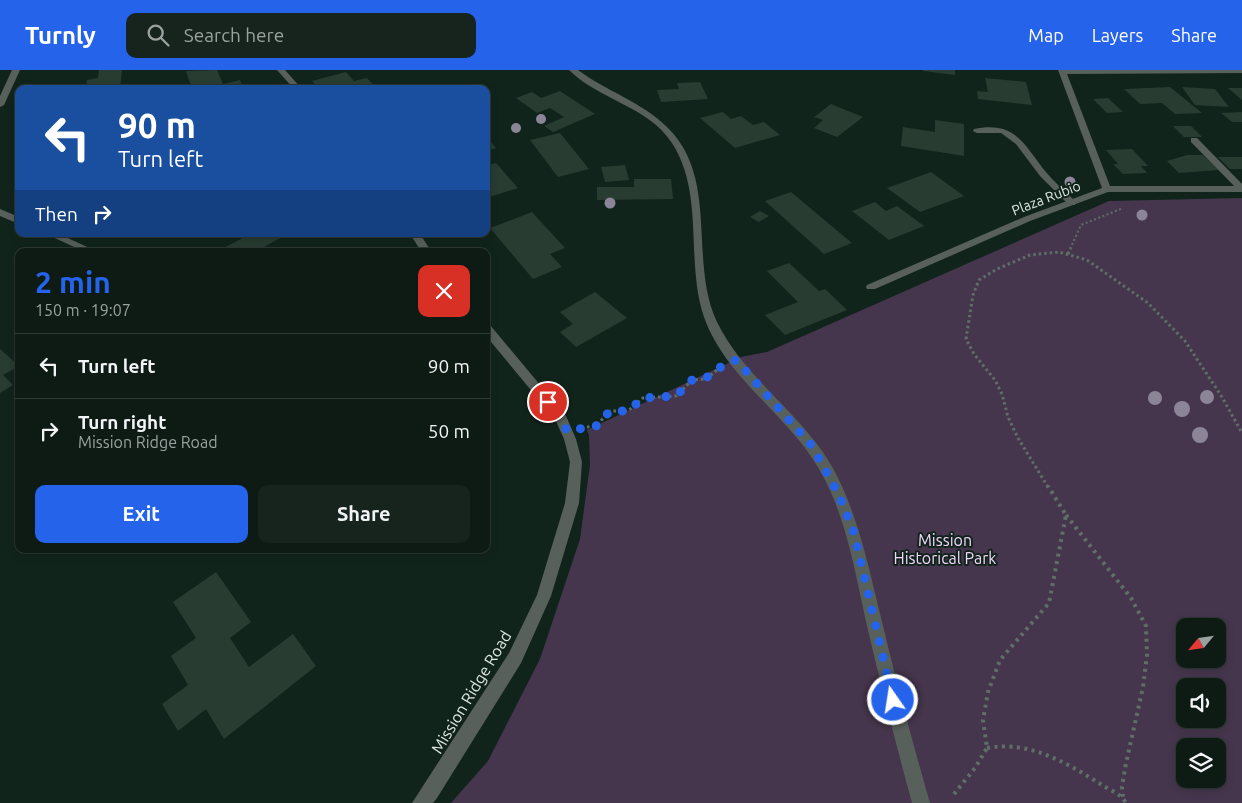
<!DOCTYPE html>
<html lang="en">
<head>
<meta charset="utf-8">
<style>
	:root { --surface:#0d1b14; --page:#16241d; --text:#f1f3f6; --muted:#9aa1a0; --line:#2d3934; --accent:#2563eb }
	body { margin:0; font-family:Ubuntu,sans-serif; background:var(--page); color:var(--text); height:100vh; display:flex; flex-direction:column; font-size:19px; white-space:nowrap }
	* { box-sizing:border-box; margin:0 }
	p { font-size:16px; color:var(--muted) }
	.icon { flex:none; width:28px; height:28px; fill:none; stroke:currentColor; stroke-width:2; stroke-linecap:round; stroke-linejoin:round }
	.map { position:relative; flex:1; overflow:hidden }
	.side { position:absolute; left:15px; top:178px; width:475px; height:305px; display:flex; flex-direction:column; background:var(--surface); border-radius:10px; box-shadow:0 2px 8px #0003,0 0 0 1px var(--line) }
	.side>* { flex:none }
	.hud { position:absolute; left:15px; top:15px; width:475px; height:152px; border-radius:10px; box-shadow:0 2px 8px #0003,0 0 0 1px var(--line); background:#1a4fa0; color:#fff; overflow:hidden }
	.needle { width:32px; rotate:241deg }
	.buttons { position:absolute; left:1176px; top:548px; display:grid; gap:10px }
	.buttons a { display:grid; place-items:center; width:50px; height:50px; border-radius:10px; background:var(--surface); box-shadow:0 2px 8px #0003,0 0 0 1px var(--line); font-size:25px }
	.pin { position:absolute; display:grid; place-items:center; width:42px; height:42px; color:#fff; margin:-21px; border:2px solid #fff; border-radius:50%; box-shadow:0 1px 5px #0007 }
	.me { position:absolute; width:55px; margin:-28px; rotate:347deg; stroke-linejoin:round; filter:drop-shadow(0 0 4px #0008) }
	.turn { display:flex; align-items:center; gap:18px; height:105px; padding:0 20px; font-size:22px }
	.turn .icon { width:65px; height:65px; stroke-width:2.5 }
	.turn b { display:block; font-size:35px; line-height:42px }
	.then { display:flex; align-items:center; height:48px; padding:0 20px; background:#0003; gap:10px; font-size:19px }
	.round { display:grid; place-items:center; flex:none; width:52px; height:52px; border-radius:10px; background:var(--page) }
	.head { display:flex; align-items:center; justify-content:space-between; height:85px; padding:0 20px }
	h1 { font-size:30px; font-weight:700; line-height:38px; color:var(--accent) }
	.primary-button { display:flex; gap:10px; margin-top:auto; padding:10px 20px }
	.primary-button a { flex:1; height:58px; border-radius:10px; background:var(--accent); color:#fff; font-size:20px; font-weight:700; line-height:58px; text-align:center }
	.primary-button a+a { background:var(--page); color:var(--text) }
	ul { padding:0; list-style:none }
	li { display:flex; align-items:center; gap:15px; height:65px; padding:0 20px; border-top:1px solid var(--line) }
	li div { flex:1 }
	li b { display:block; font-size:19px }
	li em { font-style:normal }
	header { display:flex; align-items:center; gap:30px; box-sizing:border-box; height:70px; padding:0 25px; background:var(--accent); color:#fff }
	header strong { font-size:24px }
	nav { display:flex; gap:28px; margin-inline-start:auto; font-size:18px }
	.search { width:350px; height:45px; background:var(--page); display:flex; align-items:center; gap:12px; box-sizing:border-box; padding:0 18px; border-radius:10px; color:var(--muted); font-size:19px }
	.map>svg:first-child { display:block }
</style>
</head>
<body>
<header>
<strong>Turnly</strong>
<div class="search"><svg class="icon" aria-label="search" viewBox="0 0 24 24"><circle cx="10" cy="10" r="6"/><path d="M15 15l6 6"/></svg>Search here</div>
<nav><a>Map</a><a>Layers</a><a>Share</a></nav>
</header>
<div class="map">
<svg width="1242" height="733" viewBox="0 0 1242 733">
	<rect width="100%" height="100%" fill="#11241b"/>
	<!-- green -->
	<path fill="#46364d" fill-rule="evenodd" d="M1242,128V733H451L488,691L540,589L580,469L590,395L589,365L587,360L741,287L767,282L1109,131ZM1185,556H1218V589H1185ZM1185,616H1218V649H1185ZM1185,676H1218V709H1185Z"/>
	<!-- building -->
	<g fill="#283c31">
		<polygon points="99,0 122,0 120,19 86,19 87,10 98,8"/>
		<polygon points="217,0 223,14 240,10 244,19 192,19 186,1"/>
		<polygon points="923,0 955,0 955,5 923,1"/>
		<polygon points="346,2 354,11 367,8 377,19 319,19 312,11"/>
		<polygon points="985,8 1026,12 1032,35 978,29 977,21 988,22"/>
		<polygon points="700,12 708,29 661,32 657,20 679,19 677,13"/>
		<polygon points="1170,17 1202,43 1175,44 1162,33 1140,34 1124,19"/>
		<polygon points="1182,17 1215,19 1229,37 1195,35"/>
		<polygon points="1228,18 1242,18 1242,30"/>
		<polygon points="560,21 595,44 553,62 544,56 564,47 550,38 537,43 516,28 532,22 541,28"/>
		<polygon points="1108,28 1123,42 1107,43 1093,29"/>
		<polygon points="831,34 863,47 837,67 814,58 823,50 814,47"/>
		<polygon points="723,42 731,49 741,46 753,55 764,52 780,65 735,78 700,48"/>
		<polygon points="1242,42 1242,52 1232,52 1221,43"/>
		<polygon points="935,50 964,54 964,86 901,76 903,57 935,62"/>
		<polygon points="1173,56 1191,56 1202,67 1184,67"/>
		<polygon points="560,63 589,99 558,107 530,70"/>
		<polygon points="486,66 496,78 486,81"/>
		<polygon points="1132,79 1148,96 1141,96 1147,103 1123,104 1113,94 1118,94 1106,80"/>
		<polygon points="1187,85 1203,85 1219,100 1179,103 1167,91"/>
		<polygon points="1218,87 1242,87 1242,99 1230,99"/>
		<polygon points="496,93 518,118 486,128 486,96"/>
		<polygon points="625,95 629,110 605,112 601,97"/>
		<polygon points="931,102 964,126 920,142 887,118"/>
		<polygon points="634,109 671,109 673,129 597,130 597,117 634,117"/>
		<polygon points="791,122 852,173 824,184 765,131"/>
		<polygon points="875,132 886,141 897,136 924,156 889,170 852,141"/>
		<polygon points="760,141 769,146 759,152 750,147"/>
		<polygon points="532,142 565,178 550,184 562,197 533,209 490,158"/>
		<polygon points="250,164 277,164 282,167 264,177 271,181 218,181"/>
		<polygon points="789,193 819,221 825,219 847,240 785,265 765,245 798,232 767,201"/>
		<polygon points="595,222 627,248 576,277 560,262 573,254 560,242"/>
		<polygon points="0,279 19,296 3,305 13,315 0,323"/>
		<polygon points="216,502 251,552 230,568 249,597 293,564 316,596 224,669 206,639 178,661 162,634 188,615 171,586 196,568 173,532"/>
	</g>
	<g fill="none" stroke-linecap="round" stroke-linejoin="round">
		<!-- path-far2 -->
		<polyline stroke="#5f6f67" stroke-width="2" stroke-dasharray="2 2.5" stroke-linecap="butt" points="1070,179 1081,155 1123,138"/>
		<!-- path-far1 -->
		<g stroke="#5f6f67" stroke-width="3" stroke-dasharray="2.5 3" stroke-linecap="butt">
			<polyline points="1068,184 1071,178"/>
			<polyline points="587,357 596,356 610,341 628,341 643,328 676,326 692,310 706,309 717,300"/>
			<polyline points="1048,417 1018,368 1008,347 1002,324 995,310 974,284 966,269 973,225 979,210 997,199 1030,185 1059,182 1087,190 1148,233 1185,271 1222,327 1242,363"/>
		</g>
		<!-- path -->
		<g stroke="#5f6f67" stroke-width="4" stroke-dasharray="3 4.5" stroke-linecap="butt">
			<polyline points="1066,445 1131,528 1146,556 1147,585 1143,617 1125,698 1122,717 1123,728"/>
			<path d="M987,678C1029,670 1067,693 1102,715C1110,720 1121,724 1126,733"/>
			<polyline points="954,724 975,698 987,678 983,650 988,622 1000,590 1049,533 1066,445 1048,416"/>
		</g>
		<!-- service -->
		<g fill="#57605b" fill-rule="evenodd">
			<path d="M974,59C1015,51 1023,73 1045,101C1054,112 1065,121 1075,131V135H1069L1040,106L1016,74L1001,63H977L973,61Z"/>
			<polygon points="1191,68 1197,68 1242,114 1242,122 1239,121 1191,72"/>
		</g>
		<!-- minor -->
		<g fill="#57605b" fill-rule="evenodd">
			<polygon points="12,0 20,0 4,35 0,37 0,26"/>
			<polygon points="277,0 285,0 302,19 294,19"/>
			<polygon points="1058,0 1242,0 1242,3 1067,4 1110,116 1242,116 1242,122 1108,122 1030,151 875,219 867,219 866,217 867,215 1024,147 1102,118"/>
			<polygon points="0,139 19,147 19,154 0,146"/>
			<polygon points="46,164 59,164 96,181 83,181"/>
			<polygon points="410,164 420,164 431,181 421,181"/>
			<polygon points="486,254 490,255 566,346 576,369 582,392 579,433 551,526 521,593 437,728 433,733 412,733 509,583 537,525 565,433 570,392 564,369 555,349 486,266"/>
		</g>
		<!-- tertiary -->
		<path fill="#57605b" fill-rule="evenodd" d="M569,0H578C606,21 642,32 667,57C720,108 688,191 717,252C745,310 805,345 835,402C860,450 870,504 883,556C897,615 913,674 930,733H912C896,674 881,616 867,556C856,507 848,455 825,410C795,348 727,312 704,247C685,192 705,124 672,73C648,36 599,30 569,0Z"/>
	</g>
	<!-- trees -->
	<g fill="#8c8597">
		<circle cx="541" cy="49" r="5"/>
		<circle cx="516" cy="58" r="5"/>
		<circle cx="1070" cy="112" r="5.5"/>
		<circle cx="610" cy="133" r="5.5"/>
		<circle cx="1142" cy="145" r="5.5"/>
		<circle cx="1207" cy="327" r="7"/>
		<circle cx="1155" cy="328" r="7"/>
		<circle cx="1182" cy="339" r="8"/>
		<circle cx="1200" cy="365" r="8"/>
	</g>
	<g fill="none" stroke-linecap="round" stroke-linejoin="round">
		<!-- route -->
		<polyline stroke="#2563eb" stroke-width="9" stroke-dasharray="0 16.2" points="548,332 560,346 567,361 596,356 610,341 628,341 643,328 676,326 692,310 706,308 722,296 736,290 812,376 839,425 854,463 893,630"/>
	</g>
	<g text-anchor="middle" dominant-baseline="central" stroke-width="4" stroke-linejoin="round" paint-order="stroke">
		<!-- far-street labels -->
		<g font-size="14" fill="#dce8e1" stroke="#11241b">
			<text transform="translate(1046 128) rotate(-21)">Plaza Rubio</text>
		</g>
		<!-- park labels -->
		<g font-size="16" fill="#f1d5fc" stroke="#11241b">
			<text x="945" y="470">Mission<tspan x="945" dy="18">Historical Park</tspan></text>
		</g>
		<!-- street labels -->
		<g font-size="16" fill="#dce8e1" stroke="#11241b">
			<text transform="translate(471 622) rotate(-59)">Mission Ridge Road</text>
		</g>
	</g>
</svg>
<div class="buttons">
<a><svg class="needle" viewBox="-14 -14 28 28"><path d="M0-13l5 13h-10z" fill="#e53935"/><path d="M0 13l5-13h-10z" fill="#9aa1a0"/></svg></a>
<a><svg class="icon" aria-label="sound" viewBox="0 0 24 24"><path d="M4 9h4l5-4v14l-5-4H4zM17 9q2 3 0 6"/></svg></a>
<a><svg class="icon" aria-label="layers" viewBox="0 0 24 24"><path d="M12 4l9 5-9 5-9-5zM3 14l9 5 9-5"/></svg></a>
</div>
<div class="pin" style="left:548px;top:332px;background:#d93025"><svg class="icon" aria-label="arrive" viewBox="0 0 24 24"><path d="M6 21V4h12l-3 4 3 4H6"/></svg></div>
<svg class="me" style="left:893px;top:630px" viewBox="-20 -20 40 40"><circle r="17" fill="#2563eb" stroke="#fff" stroke-width="3"/><path d="M0-11L8 9 0 5-8 9z" fill="#fff"/></svg>
<div class="hud">
<div class="turn"><svg class="icon" aria-label="left" viewBox="0 0 24 24"><path d="M17 20v-9H6M10 6l-5 5 5 5"/></svg><div><b>90 m</b>Turn left</div></div>
<div class="then">Then<svg class="icon" aria-label="right" viewBox="0 0 24 24"><path d="M7 20v-9h11M14 6l5 5-5 5"/></svg></div>
</div>
<section class="side">
<div class="head"><div><h1>2 min</h1><p>150 m · 19:07</p></div><a class="round" style="background:#d93025;color:#fff"><svg class="icon" aria-label="close" viewBox="0 0 24 24"><path d="M6 6l12 12M18 6L6 18"/></svg></a></div>
<ul>
<li><svg class="icon" aria-label="left" viewBox="0 0 24 24"><path d="M17 20v-9H6M10 6l-5 5 5 5"/></svg><div><b>Turn left</b></div><em>90 m</em></li>
<li><svg class="icon" aria-label="right" viewBox="0 0 24 24"><path d="M7 20v-9h11M14 6l5 5-5 5"/></svg><div><b>Turn right</b><p>Mission Ridge Road</p></div><em>50 m</em></li>
</ul>
<div class="primary-button"><a>Exit</a><a>Share</a></div>
</section>
</div>
</body>
</html>
